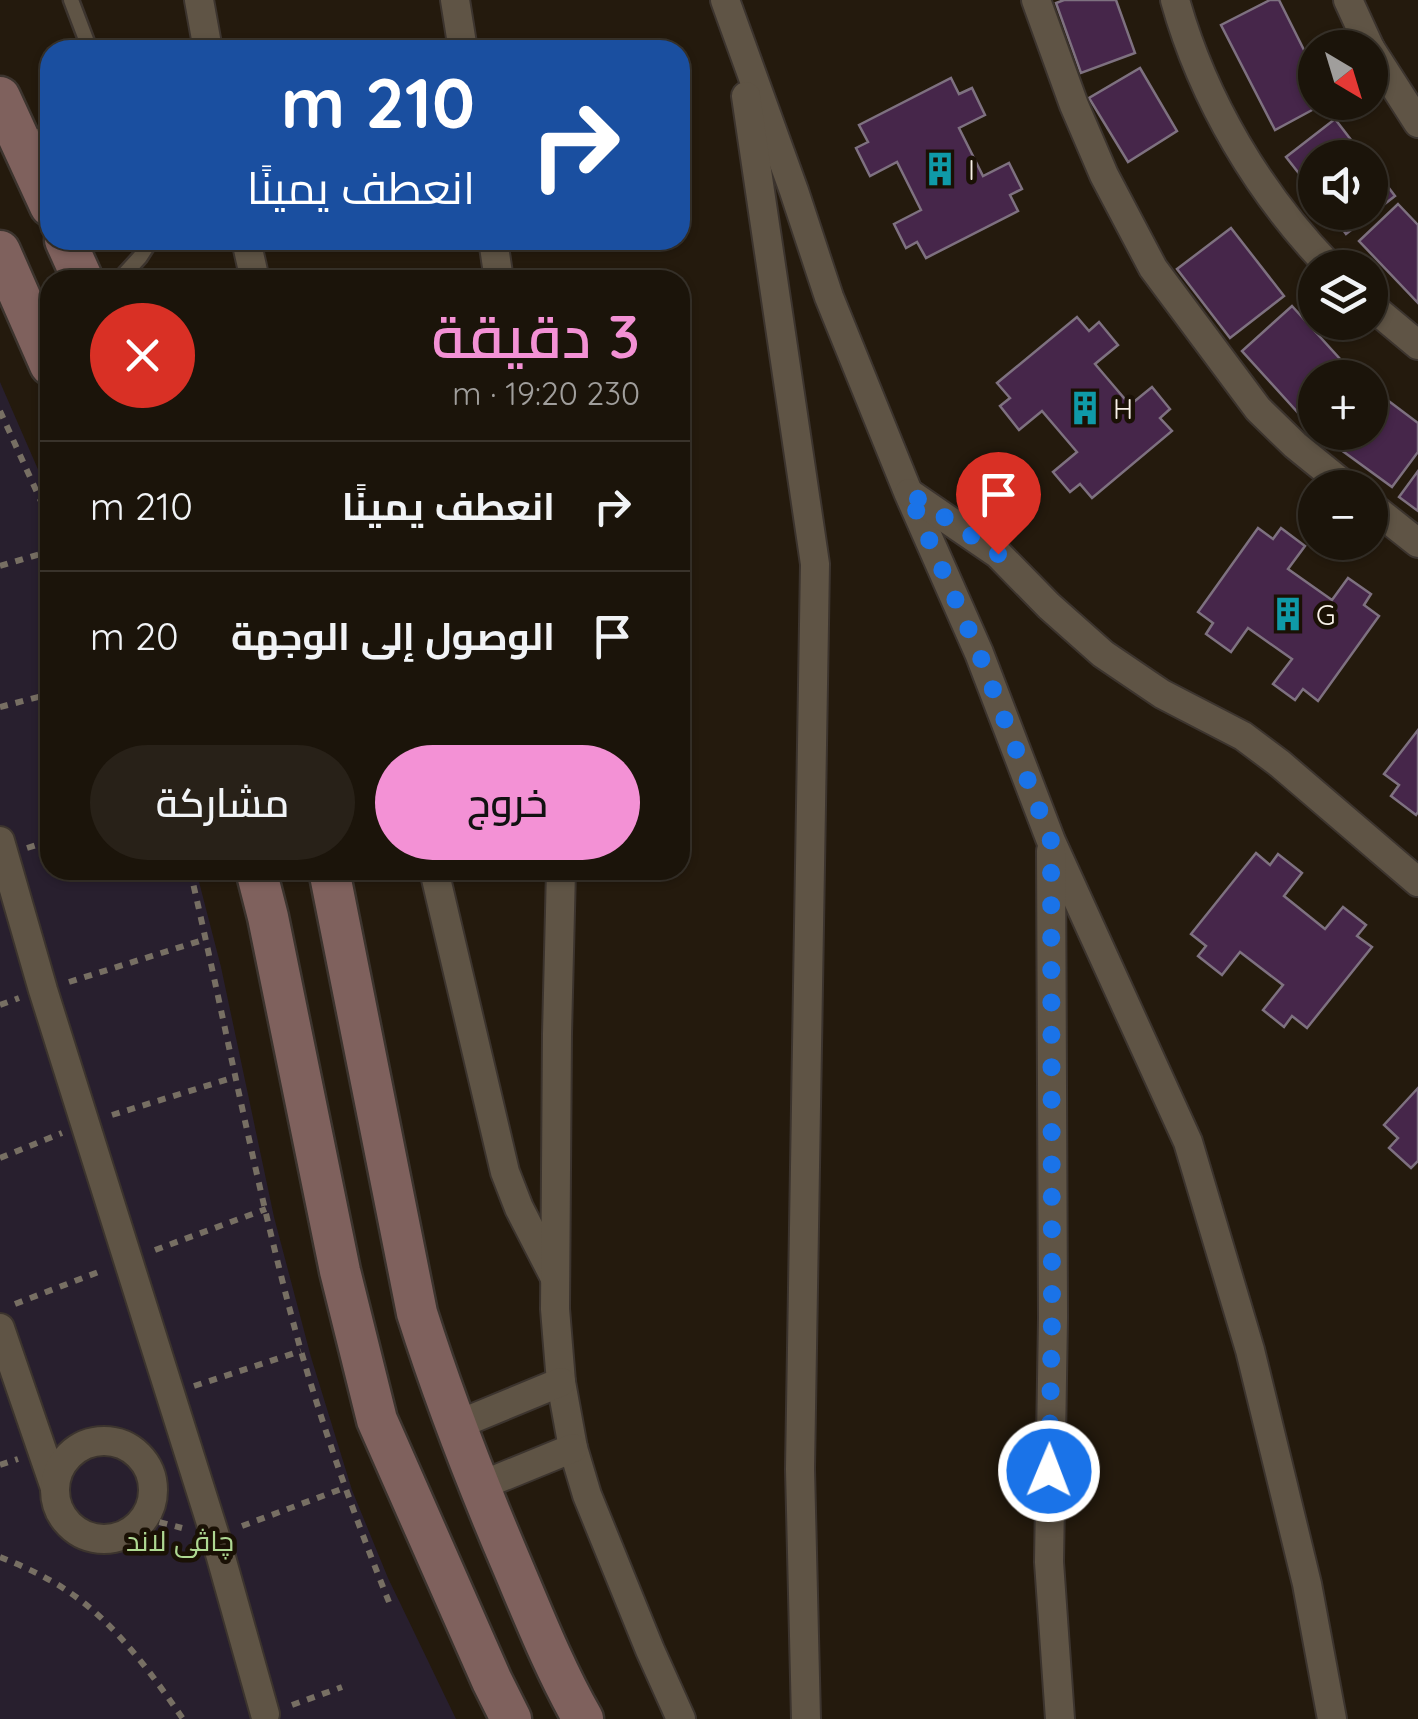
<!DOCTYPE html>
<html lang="ar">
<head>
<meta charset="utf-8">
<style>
	:root { --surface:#1b140a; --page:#282118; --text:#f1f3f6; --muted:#a09e9c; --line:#39332b; --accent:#f391d5 }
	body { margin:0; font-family:Quicksand,Cairo,sans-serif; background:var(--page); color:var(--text); direction:rtl; height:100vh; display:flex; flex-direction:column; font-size:38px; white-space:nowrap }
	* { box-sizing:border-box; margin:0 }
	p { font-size:32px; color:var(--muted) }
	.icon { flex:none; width:55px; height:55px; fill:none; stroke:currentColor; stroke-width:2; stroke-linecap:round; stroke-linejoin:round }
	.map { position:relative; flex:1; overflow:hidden; direction:ltr }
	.details { position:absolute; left:40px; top:270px; width:650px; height:610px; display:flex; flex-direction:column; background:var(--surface); border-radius:30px; box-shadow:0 2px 8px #0004,0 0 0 2px var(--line); direction:rtl }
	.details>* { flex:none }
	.banner { position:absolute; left:40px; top:40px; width:650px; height:210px; border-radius:30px; box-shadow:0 2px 8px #0004,0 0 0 2px var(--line); direction:rtl; background:#1a4fa0; color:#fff; overflow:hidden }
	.needle { width:65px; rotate:142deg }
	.buttons { position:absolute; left:1298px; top:30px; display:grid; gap:20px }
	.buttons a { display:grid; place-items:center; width:90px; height:90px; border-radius:50%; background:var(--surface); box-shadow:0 2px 8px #0004,0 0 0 2px var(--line); font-size:50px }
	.pin { position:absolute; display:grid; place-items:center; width:85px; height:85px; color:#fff; margin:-102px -42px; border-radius:50% 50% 50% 0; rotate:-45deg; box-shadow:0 0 10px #0007 }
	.pin .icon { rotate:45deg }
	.me { position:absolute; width:110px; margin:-55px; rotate:1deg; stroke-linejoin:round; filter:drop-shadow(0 0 8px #0008) }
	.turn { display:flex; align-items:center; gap:35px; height:210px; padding:0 50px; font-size:45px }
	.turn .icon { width:130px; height:130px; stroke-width:2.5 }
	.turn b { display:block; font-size:70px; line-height:85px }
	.round { display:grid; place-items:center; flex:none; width:105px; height:105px; border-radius:52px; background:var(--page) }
	.summary { display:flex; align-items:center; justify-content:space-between; height:170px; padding:0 50px }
	h1 { font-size:60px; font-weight:600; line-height:75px; color:var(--accent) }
	.button { display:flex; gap:20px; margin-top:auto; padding:20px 50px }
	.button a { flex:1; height:115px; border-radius:60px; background:var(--accent); color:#111; font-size:40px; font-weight:600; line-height:115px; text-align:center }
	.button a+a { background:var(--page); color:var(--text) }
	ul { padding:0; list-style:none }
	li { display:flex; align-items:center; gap:30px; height:130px; padding:0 50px; border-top:2px solid var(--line) }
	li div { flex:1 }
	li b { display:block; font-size:38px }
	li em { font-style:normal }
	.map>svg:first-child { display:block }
</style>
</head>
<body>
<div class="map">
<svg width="1418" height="1719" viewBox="0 0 1418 1719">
	<rect width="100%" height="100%" fill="#241a0d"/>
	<!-- commercial -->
	<polygon fill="#281f2e" points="0,382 50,497 50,870 196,870 221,967 274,1217 311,1357 352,1490 388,1578 456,1719 0,1719"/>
	<!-- building -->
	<g fill="#46264a" stroke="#7e7180" stroke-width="2.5">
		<polygon points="1064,0 1116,0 1135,53 1081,73 1056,3"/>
		<polygon points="1270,0 1279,0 1315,72 1315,102 1327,102 1275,130 1221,25"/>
		<polygon points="1140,68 1177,131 1128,162 1089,98"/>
		<polygon points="951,78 959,94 972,88 985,115 959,128 983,176 1009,163 1022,189 1010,195 1018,211 926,258 917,242 906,248 894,224 921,210 897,162 870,176 856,148 868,142 859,125"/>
		<polygon points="1335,119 1365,158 1315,158 1315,194 1286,157"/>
		<polygon points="1370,163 1395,196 1346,234 1330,212 1370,212"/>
		<polygon points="1398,204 1418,225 1418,303 1359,241"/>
		<polygon points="1231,228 1284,296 1230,338 1177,269"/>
		<polygon points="1292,306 1350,370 1342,378 1315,378 1315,401 1300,415 1242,351"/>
		<polygon points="1077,317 1089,331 1099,322 1118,345 1095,364 1130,405 1152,387 1170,409 1160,418 1172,431 1092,498 1080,484 1070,492 1053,472 1077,452 1042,411 1019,430 1000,406 1010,398 997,383"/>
		<polygon points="1370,387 1418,423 1418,452 1392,487 1322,436 1324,432 1370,432"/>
		<polygon points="1418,471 1418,511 1399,497"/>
		<polygon points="1258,528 1273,539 1281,528 1305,546 1288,569 1332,600 1348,578 1371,594 1364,605 1379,616 1318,701 1303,689 1295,700 1273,684 1292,659 1248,628 1231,652 1206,634 1213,623 1198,612"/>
		<polygon points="1418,730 1418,812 1416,815 1391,796 1399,785 1384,774"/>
		<polygon points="1256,853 1270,865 1278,854 1302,873 1284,896 1325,929 1343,907 1366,925 1357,936 1372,947 1307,1028 1292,1016 1284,1027 1263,1010 1283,985 1240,952 1222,975 1198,956 1206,946 1191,934"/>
		<polygon points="1418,1088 1418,1161 1411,1168 1389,1148 1398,1138 1384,1125"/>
	</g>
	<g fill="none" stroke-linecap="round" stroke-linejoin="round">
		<!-- lane casing -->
		<g stroke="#3c342e" stroke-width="19">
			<g id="lane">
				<polyline points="71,0 90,50"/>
				<polyline points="22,142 50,132"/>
				<polyline points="119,280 140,257 151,240"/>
			</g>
		</g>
		<!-- street casing -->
		<g stroke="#3c342e" stroke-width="32">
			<g id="street">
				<polyline points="199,0 208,50"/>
				<polyline points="455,0 463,50"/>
				<polyline points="725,0 794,191 829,297 908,492 979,653 1051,841 1188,1142 1250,1350 1307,1584 1332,1719"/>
				<polyline points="1036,0 1074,105 1104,175 1153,268 1258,409 1295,445 1348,488"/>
				<path d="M1175,0C1203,100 1259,194 1331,268"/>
				<polyline points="1348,0 1370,48"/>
				<polyline points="1370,48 1418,123"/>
				<polyline points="746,96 815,564 800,1469 806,1719"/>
				<polyline points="246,240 255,280"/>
				<polyline points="493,240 499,280"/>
				<polyline points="1370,305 1418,345"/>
				<polyline points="909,493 998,554 1049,606 1103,654 1162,694 1243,736 1279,763 1418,882"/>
				<polyline points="1370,505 1418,543"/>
				<polyline points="0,841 43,990 215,1536 265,1714"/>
				<polyline points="1051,851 1053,1318 1049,1562 1060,1719"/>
				<polyline points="434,870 505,1172 519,1208 555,1278"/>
				<polyline points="561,870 557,1034 555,1309 561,1382 573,1448 587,1495 650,1650 681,1719"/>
				<polyline points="0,1328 55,1488"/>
				<polyline points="457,1425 561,1382"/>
				<circle cx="104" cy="1490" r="49"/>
				<polyline points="480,1486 573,1448"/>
			</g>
		</g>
		<!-- secondary casing -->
		<g stroke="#3c342e" stroke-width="45">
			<g id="secondary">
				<polyline points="0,97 50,206"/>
				<polyline points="65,240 83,280"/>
				<polyline points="0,251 50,365"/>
				<polyline points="256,870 268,917 340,1271 377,1420 492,1681 511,1719"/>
				<path d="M329,870L417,1313C444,1398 477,1483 512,1565C534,1617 555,1670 583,1719"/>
			</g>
		</g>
		<!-- path -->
		<g stroke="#776f63" stroke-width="6" stroke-dasharray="8 8" stroke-linecap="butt">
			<polyline points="0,411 50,521"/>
			<polyline points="0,566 50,551"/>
			<polyline points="0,707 50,694"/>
			<polyline points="27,848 50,841"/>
			<path d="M190,870C227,1030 257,1193 301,1351C326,1437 356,1520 389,1602"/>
			<polyline points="69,982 206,939"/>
			<polyline points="0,1005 19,998"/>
			<polyline points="112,1115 235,1077"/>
			<polyline points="0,1158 62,1133"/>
			<polyline points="155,1250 266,1209"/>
			<polyline points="15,1304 101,1271"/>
			<polyline points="194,1386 301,1351"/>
			<polyline points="0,1465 18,1459"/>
			<polyline points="144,1518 182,1528"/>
			<polyline points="242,1526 344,1488"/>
			<path d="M0,1557C23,1566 49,1578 69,1592C114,1622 153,1675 183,1719"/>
			<polyline points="292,1705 342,1687"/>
		</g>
		<!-- lane -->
		<use href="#lane" stroke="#5f5445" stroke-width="14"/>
		<!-- street -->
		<use href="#street" stroke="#5f5445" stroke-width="28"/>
		<!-- secondary -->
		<use href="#secondary" stroke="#7f615d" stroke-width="40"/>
	</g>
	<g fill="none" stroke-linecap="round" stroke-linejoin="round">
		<!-- route -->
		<polyline stroke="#1a73e8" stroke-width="18" stroke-dasharray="0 32.4" points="998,554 908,492 979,653 1051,841 1052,1318 1049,1471"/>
	</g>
	<!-- icons -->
	<defs>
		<g id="building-bare" transform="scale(2.7)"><path d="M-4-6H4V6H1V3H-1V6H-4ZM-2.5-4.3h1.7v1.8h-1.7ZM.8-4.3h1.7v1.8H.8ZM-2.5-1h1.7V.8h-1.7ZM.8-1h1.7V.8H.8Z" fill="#0f9aa8" stroke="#1a1105" stroke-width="2.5" paint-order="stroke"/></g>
	</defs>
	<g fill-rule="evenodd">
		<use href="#building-bare" x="940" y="169"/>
		<use href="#building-bare" x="1085" y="408"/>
		<use href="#building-bare" x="1288" y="614"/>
	</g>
	<g text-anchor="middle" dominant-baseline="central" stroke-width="9" stroke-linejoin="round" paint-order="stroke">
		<!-- poi labels -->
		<g font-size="28" fill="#f7f0e7" stroke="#1a1105" text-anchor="start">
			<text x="968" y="169">I</text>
			<text x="1113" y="408">H</text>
			<text x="1316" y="614">G</text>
		</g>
		<!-- park labels -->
		<g font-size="28" fill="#aed892" stroke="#1a1105">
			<text x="180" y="1540">چاڤی لاند</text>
		</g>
	</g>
</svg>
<div class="buttons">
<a><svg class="needle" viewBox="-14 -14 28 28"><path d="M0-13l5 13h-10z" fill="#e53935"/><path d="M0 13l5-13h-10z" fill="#a09e9c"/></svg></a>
<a><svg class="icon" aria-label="sound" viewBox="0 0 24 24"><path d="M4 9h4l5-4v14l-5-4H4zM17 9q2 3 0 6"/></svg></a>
<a><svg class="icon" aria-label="layers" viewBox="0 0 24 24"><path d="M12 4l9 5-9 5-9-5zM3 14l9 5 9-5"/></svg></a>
<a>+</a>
<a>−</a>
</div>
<div class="pin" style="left:998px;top:554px;background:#d93025"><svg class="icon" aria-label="arrive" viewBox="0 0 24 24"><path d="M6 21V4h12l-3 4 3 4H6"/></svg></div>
<svg class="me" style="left:1049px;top:1471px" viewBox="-20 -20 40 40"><circle r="17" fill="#1a73e8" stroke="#fff" stroke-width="3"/><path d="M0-11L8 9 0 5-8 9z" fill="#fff"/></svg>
<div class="banner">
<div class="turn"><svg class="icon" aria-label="right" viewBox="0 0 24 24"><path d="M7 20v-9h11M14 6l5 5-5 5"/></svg><div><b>210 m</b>انعطف يمينًا</div></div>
</div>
<section class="details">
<div class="summary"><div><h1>3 دقيقة</h1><p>230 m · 19:20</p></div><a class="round" style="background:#d93025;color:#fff"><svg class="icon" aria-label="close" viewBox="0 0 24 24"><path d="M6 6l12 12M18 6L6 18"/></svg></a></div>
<ul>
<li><svg class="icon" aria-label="right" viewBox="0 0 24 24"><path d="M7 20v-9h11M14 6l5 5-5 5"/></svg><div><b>انعطف يمينًا</b></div><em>210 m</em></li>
<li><svg class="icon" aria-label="arrive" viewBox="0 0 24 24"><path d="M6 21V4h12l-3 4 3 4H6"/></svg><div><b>الوصول إلى الوجهة</b></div><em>20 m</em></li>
</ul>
<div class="button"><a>خروج</a><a>مشاركة</a></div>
</section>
</div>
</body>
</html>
